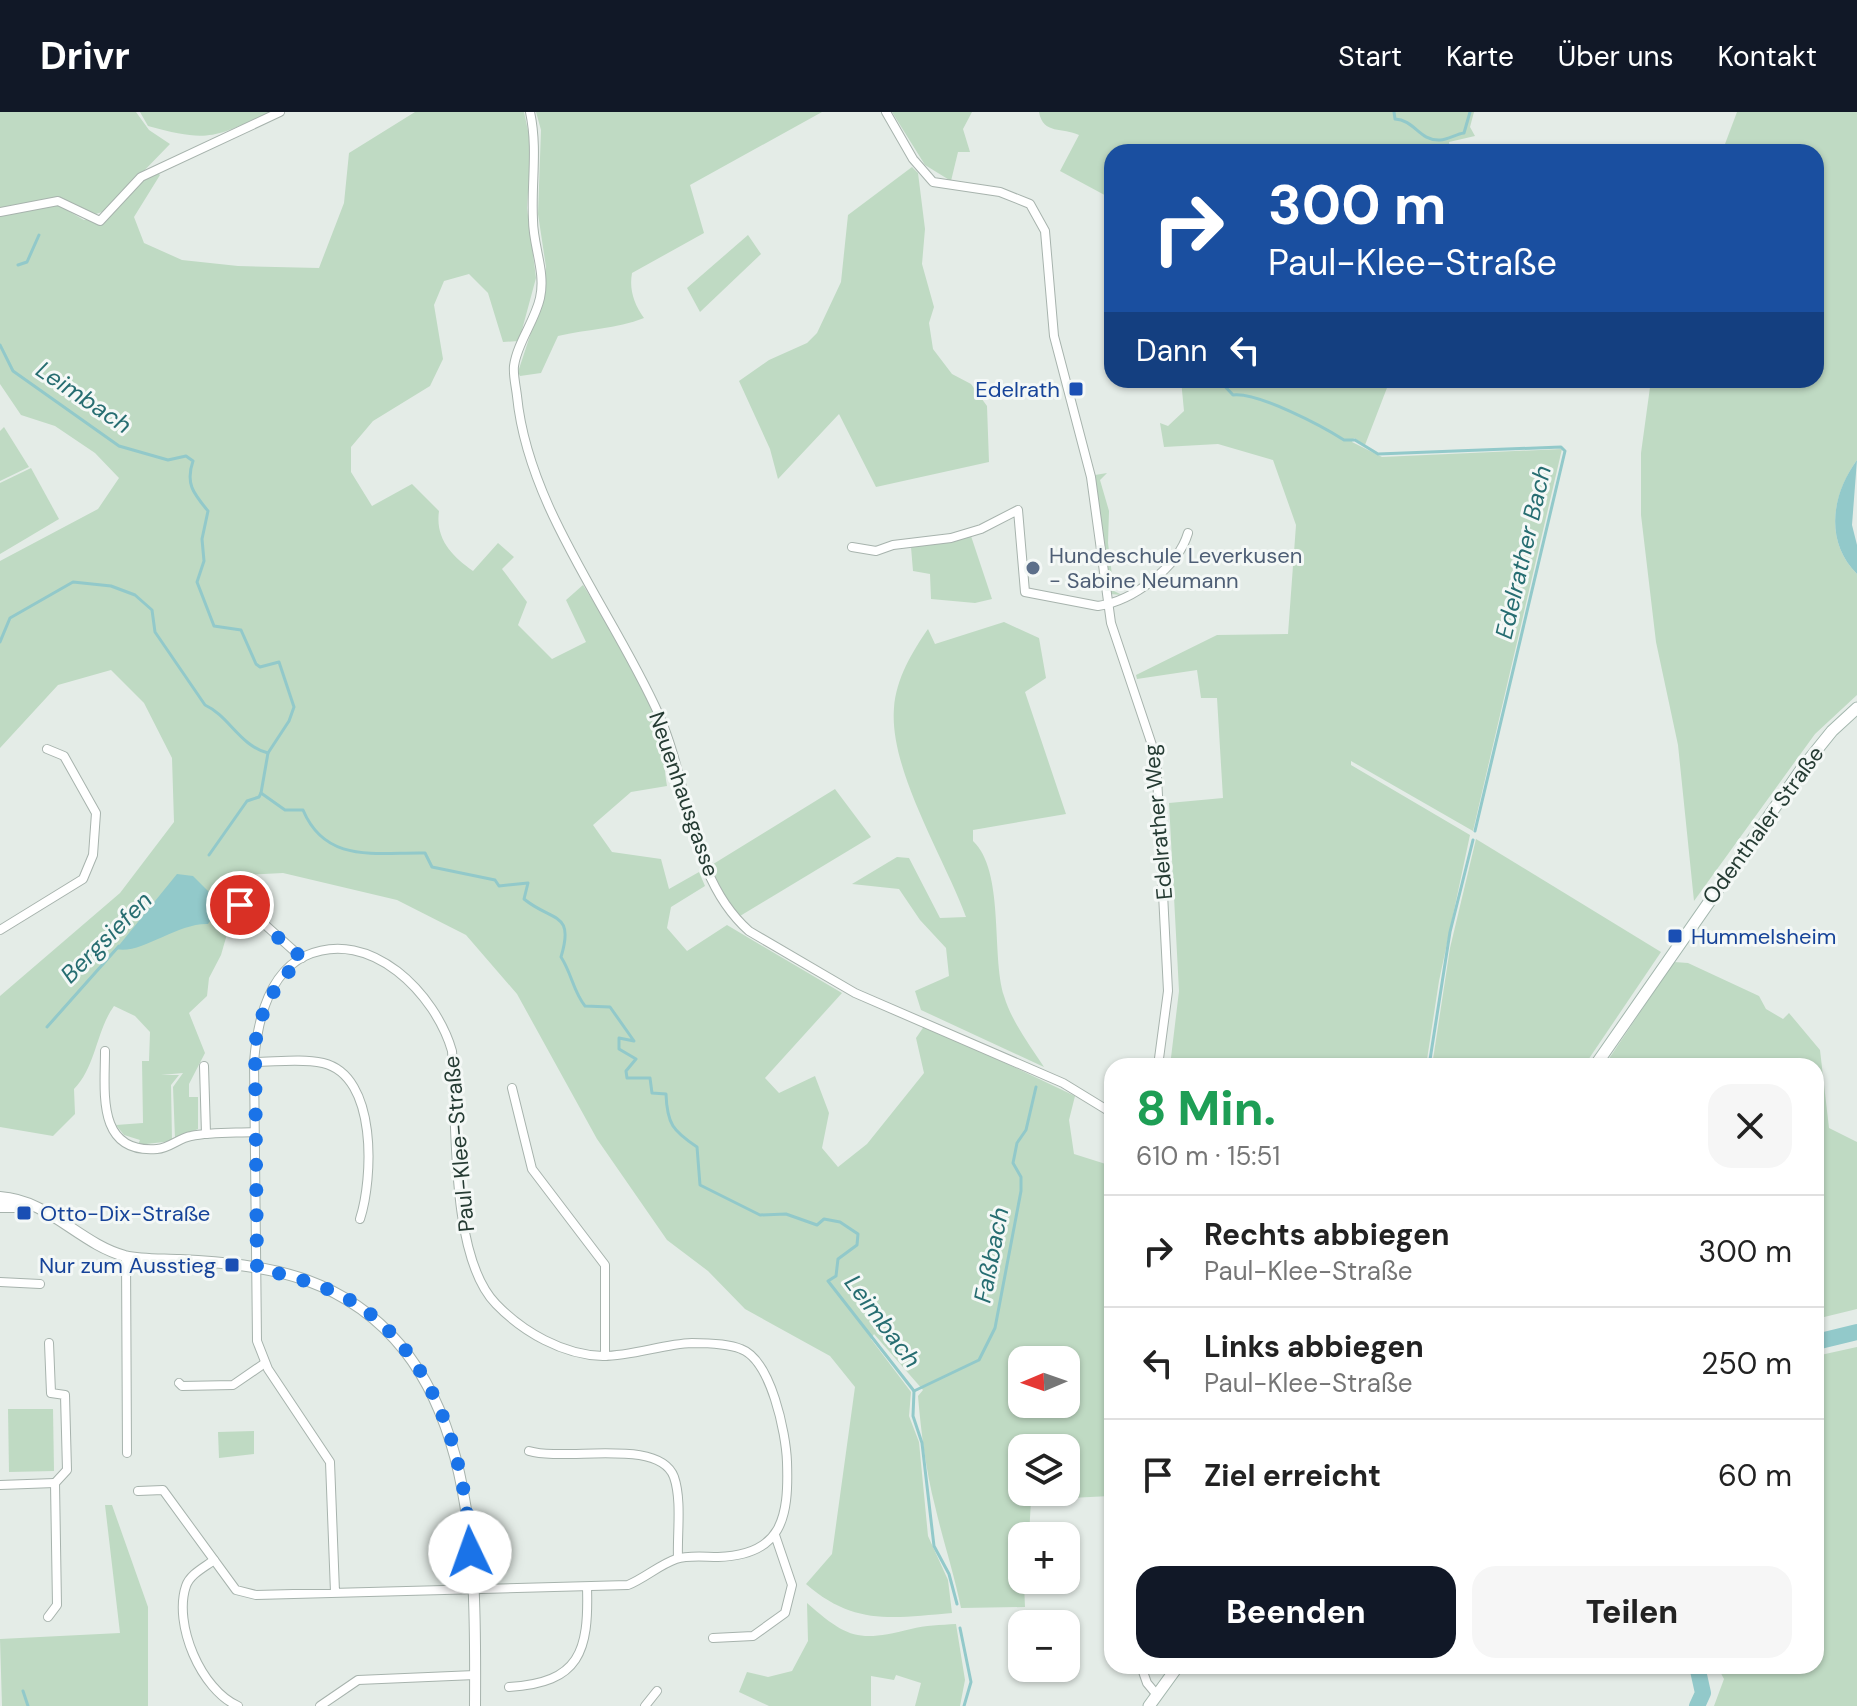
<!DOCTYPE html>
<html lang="de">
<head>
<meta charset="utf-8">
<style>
	:root { --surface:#fff; --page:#f6f6f6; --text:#222; --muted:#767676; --line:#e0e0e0; --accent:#111827 }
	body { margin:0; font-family:"DM Sans",sans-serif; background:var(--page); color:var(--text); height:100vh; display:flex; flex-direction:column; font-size:30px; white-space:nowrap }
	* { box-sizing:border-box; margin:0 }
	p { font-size:26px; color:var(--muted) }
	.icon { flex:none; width:44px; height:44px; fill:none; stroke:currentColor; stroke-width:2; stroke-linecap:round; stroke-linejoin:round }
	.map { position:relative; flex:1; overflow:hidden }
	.side { position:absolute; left:1104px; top:946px; width:720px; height:616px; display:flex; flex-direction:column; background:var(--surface); border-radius:24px; box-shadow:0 2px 6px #0004 }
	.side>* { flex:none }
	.hud { position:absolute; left:1104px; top:32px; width:720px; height:244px; border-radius:24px; box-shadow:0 2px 6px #0004; background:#1a4fa0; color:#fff; overflow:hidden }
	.needle { width:52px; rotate:268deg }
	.buttons { position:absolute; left:1008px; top:1234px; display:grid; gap:16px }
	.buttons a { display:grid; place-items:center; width:72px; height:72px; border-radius:16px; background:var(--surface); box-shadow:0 2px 6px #0004; font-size:40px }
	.pin { position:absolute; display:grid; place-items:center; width:68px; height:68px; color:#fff; margin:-34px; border:4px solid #fff; border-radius:50%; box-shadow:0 2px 8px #0007 }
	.me { position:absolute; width:88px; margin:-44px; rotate:357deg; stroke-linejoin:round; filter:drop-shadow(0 0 6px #0008) }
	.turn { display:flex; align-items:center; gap:28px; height:168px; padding:0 32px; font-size:36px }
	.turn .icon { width:104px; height:104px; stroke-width:2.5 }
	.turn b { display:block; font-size:56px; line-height:68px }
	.then { display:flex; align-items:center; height:76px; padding:0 32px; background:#0003; gap:16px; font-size:30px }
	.round { display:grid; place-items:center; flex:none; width:84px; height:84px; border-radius:24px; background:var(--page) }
	.overview { display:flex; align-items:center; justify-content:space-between; height:136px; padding:0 32px }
	h1 { font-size:48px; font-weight:800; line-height:60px; color:#1e9e55 }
	.cta { display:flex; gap:16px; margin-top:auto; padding:16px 32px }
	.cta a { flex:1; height:92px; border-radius:24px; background:var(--accent); color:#fff; font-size:32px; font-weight:800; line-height:92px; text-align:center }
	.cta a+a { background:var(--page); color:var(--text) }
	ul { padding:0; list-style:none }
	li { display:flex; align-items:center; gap:24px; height:112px; padding:0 32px; border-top:2px solid var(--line) }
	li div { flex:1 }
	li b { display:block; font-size:30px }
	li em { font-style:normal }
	header { display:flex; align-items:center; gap:48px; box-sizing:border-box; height:112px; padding:0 40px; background:var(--accent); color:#fff }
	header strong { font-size:38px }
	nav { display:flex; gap:44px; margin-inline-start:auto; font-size:28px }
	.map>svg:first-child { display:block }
</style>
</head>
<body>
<header>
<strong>Drivr</strong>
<nav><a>Start</a><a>Karte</a><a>Über uns</a><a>Kontakt</a></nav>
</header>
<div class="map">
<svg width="1857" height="1594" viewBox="0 0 1857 1594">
	<rect width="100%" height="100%" fill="#e4ece7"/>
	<!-- green -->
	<g fill="#bfdac3" fill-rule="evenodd">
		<polygon points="0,0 136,0 149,18 170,32 105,99 93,103 58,87 0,97"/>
		<path d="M140,0H271C214,25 210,31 148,14Z"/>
		<path d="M415,0H524L531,33L527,96L536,166L519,229L503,230L488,181L469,162L444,169L434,193L443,247L430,274L373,309L351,335V360L372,394L412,372L439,399C435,427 452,444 473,459L498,431L514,445L502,457L527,490L518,513L552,547L586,530L566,488L583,473C607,511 651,581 660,624C664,640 664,657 667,674L631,680L593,713L612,740L661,747L669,777L699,760L705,774L671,795L667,816L687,839L727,813L842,881L765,966L779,981L815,964L829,1001L822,1036L838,1055L867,1032L924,961L916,926L925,913L1075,984L1069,1008L1074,1042L1112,1054L1110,1384L1031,1388L1029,1424H1022L1025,1495L961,1496C954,1461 943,1429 935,1394C926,1359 921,1320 918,1284L923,1278L874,1222L871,1227L911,1280L909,1304L919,1330L928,1424L948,1468L952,1501C893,1506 854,1514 806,1472L832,1442L855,1275L830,1244L745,1197L708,1159L667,1128L597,1027L517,882L466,823L397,788L283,761L244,763L221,843L209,866L207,884L189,901L205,941L189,972V985H198V1017L175,1027L173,975L183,961L161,963H179L171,973L172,1029L138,1033L140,1028L124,1023L116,1013L143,1011L142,949H149L150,920L135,904L114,894C96,919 96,955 74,977L75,1002L53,1024L0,1015V884L120,781L174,710L172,646L144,591L111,558L58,573L0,636V449L98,397L119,366L95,341L55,314L21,303L0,272V100L51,89L84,108L107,101L155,58L160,63L134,105L144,131L182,148L238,154L319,156L344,91L349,41ZM1022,1248H1066V1292H1022ZM1022,1336H1066V1380H1022Z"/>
		<path d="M536,0H822L690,73L704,121L632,161C629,178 634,192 644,206C616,217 587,217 558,224L541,261L520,264L518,260L542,187L546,155L538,102L541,18Z"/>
		<polygon points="892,0 972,0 963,17 970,40 958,40 951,69 925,53"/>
		<path d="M1039,0H1474L1470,15L1475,24L1449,30L1450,40H1112V87L1060,59L1079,23C1063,15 1043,23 1039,0Z"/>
		<path d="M1737,0H1857V348C1832,383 1824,429 1857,462V583L1815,622L1694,789L1678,633L1656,530L1641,403V341L1651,268H1816V40H1722Z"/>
		<polygon points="912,55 918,61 925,117 922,152 934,195 929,211 933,237 952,262 971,272 987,294 989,350 876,375 839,302 778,367 770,337 739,269 769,248 807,231 817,221 841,170 848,103"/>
		<polygon points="748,123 761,142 700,200 687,176"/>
		<polygon points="1181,268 1390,268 1365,333 1354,326 1352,330 1382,345 1562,337 1473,719 1351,649 1351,653 1470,723 1439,869 1426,954 1170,954 1179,879 1169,691 1223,686 1217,586 1201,586 1197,558 1137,567 1136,563 1217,523 1288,522 1296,413 1273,348 1218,332 1164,335 1160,311 1168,314 1184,299"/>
		<polygon points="4,315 29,355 0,369 0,319"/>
		<polygon points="31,356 59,407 0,442 0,371"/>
		<polygon points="1107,361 1100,368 1109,399 1108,431 1114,479 1122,483 1110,482 1095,363"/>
		<polygon points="971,424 992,487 975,491 931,487 930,462 913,459 911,435"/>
		<path d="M1004,510L1039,526L1046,566L1025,580L1066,702L973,718V729C1005,759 991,843 1004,884C1012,910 1029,932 1044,955L921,898L915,879L949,864L946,836L920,808L899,777L852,772L897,745L909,746L940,806L966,805C944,745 889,658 894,596C896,567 912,540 928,517L935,532Z"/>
		<polygon points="835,677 871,725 740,804 729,793 710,754"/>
		<polygon points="1476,727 1661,840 1584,954 1432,954 1450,836"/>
		<polygon points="1674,850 1688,851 1759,884 1766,897 1783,907 1789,901 1820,938 1829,1016 1857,1030 1857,1197 1816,1207 1816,954 1604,954"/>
		<polygon points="1857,1235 1857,1594 1714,1594 1724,1567 1717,1554 1816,1554 1816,1244"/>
		<polygon points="8,1297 53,1297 54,1359 9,1360"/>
		<polygon points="254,1319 254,1342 219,1346 218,1320"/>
		<polygon points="105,1393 112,1393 148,1495 148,1594 2,1594 0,1527 120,1521"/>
		<path d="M807,1491C848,1527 859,1530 911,1517C925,1513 941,1513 956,1512L965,1568L960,1594H915L921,1571L896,1563L894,1568L871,1564V1594H769L739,1580L747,1560L768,1565L792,1559L808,1529Z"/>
	</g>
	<!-- water -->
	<g fill="#92c9ca">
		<path d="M1857,348L1852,413L1857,433V462C1824,429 1832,382 1857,348Z"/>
		<path d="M177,762L193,764L221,792L208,812C176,811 141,843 116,837Z"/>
	</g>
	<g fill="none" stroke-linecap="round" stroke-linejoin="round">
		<!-- stream -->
		<g stroke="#92c9ca" stroke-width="3">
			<path d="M1394,0L1395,7C1415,8 1419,29 1440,28C1448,28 1456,22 1464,21L1470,0"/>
			<polyline points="18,153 27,150 39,123"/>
			<path d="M0,233L13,259L119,334L168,348L186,344L193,349C185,372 194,382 208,399L202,427L204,449L197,470L214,514L241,518L256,552L260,555L279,550L294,595L289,609L268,641L261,681L285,698H303C326,752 375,740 425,741L432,755L495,768L499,774L528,771L524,787C552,810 575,799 561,845C572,862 573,879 585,894L610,895L634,929L619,926V937L636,947L626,959L627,966H650L652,981L666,982C667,1012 673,1019 697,1035L700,1073L760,1103L786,1102L817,1113L824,1107L840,1110L858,1122L857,1133L838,1147L836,1164L828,1169L914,1279L913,1304L922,1331L934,1434L949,1462L957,1492"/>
			<path d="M1219,268L1233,283C1258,280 1322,314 1344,328H1355L1378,342L1561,335L1565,339L1475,719"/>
			<path d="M0,530L10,506L73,470L111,474L135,483L152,498L155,520L205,593C229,604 240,634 268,641"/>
			<polyline points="209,743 247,689 259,685 261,681"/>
			<polyline points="47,915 119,834"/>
			<polyline points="1429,954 1450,820 1473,728"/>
			<polyline points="914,1279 979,1248 995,1216 1021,1079 1021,1065 1013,1051 1017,1031 1026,1018 1036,975"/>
			<polyline points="960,1516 971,1570 964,1594"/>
			<polyline points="23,1579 28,1594"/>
		</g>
		<!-- river -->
		<g stroke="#92c9ca" stroke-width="16">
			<polyline points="1816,1230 1857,1220"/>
			<polyline points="1697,1594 1703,1581 1697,1554"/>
		</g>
		<!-- minor casing -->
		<g stroke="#a7b3ad" stroke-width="10">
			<g id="minor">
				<path d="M530,0C538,37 531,71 533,108C533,134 546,160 540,186C535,209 517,231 514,254C513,263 516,275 517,284C528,397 614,501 659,603C690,673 689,766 749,819L855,881L1063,971L1112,1001"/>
				<polyline points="886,0 913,47 933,70 1000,80 1030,92 1045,119 1054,224 1091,365 1111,511 1156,645 1168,879 1158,954"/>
				<polyline points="0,100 58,89 100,109 141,65 280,0"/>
				<path d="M852,435L876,439L893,433L951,426L981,417L1018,398L1025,480L1098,494C1133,489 1178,455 1188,421"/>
				<polyline points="233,784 302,846"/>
				<polyline points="0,818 83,767 93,743 96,701 64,644 47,637"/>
				<path d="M105,939C105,980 96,1042 157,1037C170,1036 179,1026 191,1024C211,1020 234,1021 254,1020"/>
				<path d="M254,950C276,950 301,946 323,951C378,964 373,1067 360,1107"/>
				<polyline points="204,954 206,1022"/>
				<polyline points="512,976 532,1057 605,1153 605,1244"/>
				<polyline points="126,1144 127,1341"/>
				<polyline points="0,1170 40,1172"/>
				<polyline points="49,1231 51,1281 65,1283 67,1358 55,1371"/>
				<polyline points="179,1271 182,1274 233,1273 265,1251"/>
				<path d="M529,1339C566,1350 659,1325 674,1365C682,1388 677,1422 678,1446"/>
				<polyline points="0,1373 55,1371"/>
				<path d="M138,1379L163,1378L236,1478L256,1483L628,1473C645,1466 659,1453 676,1447C688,1443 705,1445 718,1445C782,1443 789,1406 787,1350C786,1321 771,1248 741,1237C729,1232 705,1231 692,1231C663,1232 633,1244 603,1244C563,1243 523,1220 496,1192C449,1144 457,1005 452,939C436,883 371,814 305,844C267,862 257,913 254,950L257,1229L268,1257L330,1350L335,1480"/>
				<path d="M214,1448C205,1455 190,1462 186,1474C173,1512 201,1578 238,1594"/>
				<polyline points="48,1505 57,1493 55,1371"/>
				<polyline points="713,1526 753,1524 785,1501 792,1473 775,1423"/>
				<polyline points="1141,1554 1147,1571 1157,1583"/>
				<path d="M509,1575C580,1571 589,1539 587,1475"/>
				<polyline points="320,1594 358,1568 475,1563"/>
				<polyline points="645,1594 657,1579"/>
			</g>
		</g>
		<!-- tertiary casing -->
		<g stroke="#a7b3ad" stroke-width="12">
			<g id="tertiary">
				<path d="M0,1085C49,1088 80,1132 125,1144C142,1148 162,1147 180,1148C221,1150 266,1154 306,1168C479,1231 476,1441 475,1594"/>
				<polyline points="0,1095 30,1095"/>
			</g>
		</g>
		<!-- secondary casing -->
		<g stroke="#a3b6ad" stroke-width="13">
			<g id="secondary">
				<polyline points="1595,954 1803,655 1832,619 1857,596"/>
				<polyline points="1149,1594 1178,1554"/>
			</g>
		</g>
		<!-- minor -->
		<use href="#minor" stroke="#fff" stroke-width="8"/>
		<!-- tertiary -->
		<use href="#tertiary" stroke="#fff" stroke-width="10"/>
		<!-- secondary -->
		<use href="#secondary" stroke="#fff" stroke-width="11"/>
	</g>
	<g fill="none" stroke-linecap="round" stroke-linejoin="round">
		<!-- route -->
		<path stroke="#1a73e8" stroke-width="14" stroke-dasharray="0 25.2" d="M240,793L302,846C275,872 261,895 255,933L257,1156C297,1166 343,1177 375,1206C441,1262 467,1357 470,1440"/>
	</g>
	<!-- markers -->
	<g fill="#1a4fb4" stroke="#f4f8f6" stroke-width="3">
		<rect x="1068" y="269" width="16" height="16" rx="4"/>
		<rect x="1667" y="816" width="16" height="16" rx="4"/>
		<rect x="16" y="1093" width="16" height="16" rx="4"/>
		<rect x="224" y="1145" width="16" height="16" rx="4"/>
	</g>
	<circle fill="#5c6f8a" stroke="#f4f8f6" stroke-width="3" cx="1033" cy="456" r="8"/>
	<g text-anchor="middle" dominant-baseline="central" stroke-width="6" stroke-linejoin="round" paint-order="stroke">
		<!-- transit labels -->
		<g font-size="22" fill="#164399" stroke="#f4f8f6" text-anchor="end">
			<text x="1060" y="277">Edelrath</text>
			<text x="1691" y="824" text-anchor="start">Hummelsheim</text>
			<text x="40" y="1101" text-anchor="start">Otto-Dix-Straße</text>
			<text x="216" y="1153">Nur zum Ausstieg</text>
		</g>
		<!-- service labels -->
		<g font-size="22" fill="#4e5e75" stroke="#f4f8f6" text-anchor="start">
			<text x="1049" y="443">Hundeschule Leverkusen<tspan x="1049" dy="25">- Sabine Neumann</tspan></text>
		</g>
		<!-- street labels -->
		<g font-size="22" fill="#253b33" stroke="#f4f8f6">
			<text transform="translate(684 682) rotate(71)">Neuenhausgasse</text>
			<text transform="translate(1158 710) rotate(-95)">Edelrather Weg</text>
			<text transform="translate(1763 713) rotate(-54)">Odenthaler Straße</text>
			<text transform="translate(459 1032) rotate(-95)">Paul-Klee-Straße</text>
		</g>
		<!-- water labels -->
		<g font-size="24" font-style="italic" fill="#266d71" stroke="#f4f8f6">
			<text transform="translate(84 285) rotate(34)">Leimbach</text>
			<text transform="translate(1523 440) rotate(-77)">Edelrather Bach</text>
			<text transform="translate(106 825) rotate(-45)">Bergsiefen</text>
			<text transform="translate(991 1143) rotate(-79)">Faßbach</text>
			<text transform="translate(883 1209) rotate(53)">Leimbach</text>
		</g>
	</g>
</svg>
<div class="buttons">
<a><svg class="needle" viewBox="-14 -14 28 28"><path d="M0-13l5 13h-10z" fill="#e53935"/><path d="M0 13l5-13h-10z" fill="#767676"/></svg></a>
<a><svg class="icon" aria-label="layers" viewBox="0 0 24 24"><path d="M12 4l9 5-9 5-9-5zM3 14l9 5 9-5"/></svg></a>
<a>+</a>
<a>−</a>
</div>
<div class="pin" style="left:240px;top:793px;background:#d93025"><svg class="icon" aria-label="arrive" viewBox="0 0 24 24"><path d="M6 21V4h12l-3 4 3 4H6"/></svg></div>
<svg class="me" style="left:470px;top:1440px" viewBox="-20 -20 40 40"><circle r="19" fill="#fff"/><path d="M0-13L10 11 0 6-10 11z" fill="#1a73e8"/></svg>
<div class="hud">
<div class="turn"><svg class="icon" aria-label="right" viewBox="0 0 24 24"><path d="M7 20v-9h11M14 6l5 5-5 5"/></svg><div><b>300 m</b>Paul-Klee-Straße</div></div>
<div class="then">Dann<svg class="icon" aria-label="left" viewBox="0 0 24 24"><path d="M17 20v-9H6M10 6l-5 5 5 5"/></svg></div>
</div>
<section class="side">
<div class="overview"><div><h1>8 Min.</h1><p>610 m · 15:51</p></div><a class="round"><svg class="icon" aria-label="close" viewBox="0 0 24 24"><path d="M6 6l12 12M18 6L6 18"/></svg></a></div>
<ul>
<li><svg class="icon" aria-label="right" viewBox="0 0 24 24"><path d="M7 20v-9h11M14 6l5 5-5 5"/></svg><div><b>Rechts abbiegen</b><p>Paul-Klee-Straße</p></div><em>300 m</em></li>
<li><svg class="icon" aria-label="left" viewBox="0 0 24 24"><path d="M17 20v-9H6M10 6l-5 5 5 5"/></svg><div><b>Links abbiegen</b><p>Paul-Klee-Straße</p></div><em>250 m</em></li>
<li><svg class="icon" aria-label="arrive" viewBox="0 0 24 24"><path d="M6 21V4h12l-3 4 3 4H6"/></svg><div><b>Ziel erreicht</b></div><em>60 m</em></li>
</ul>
<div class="cta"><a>Beenden</a><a>Teilen</a></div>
</section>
</div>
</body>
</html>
